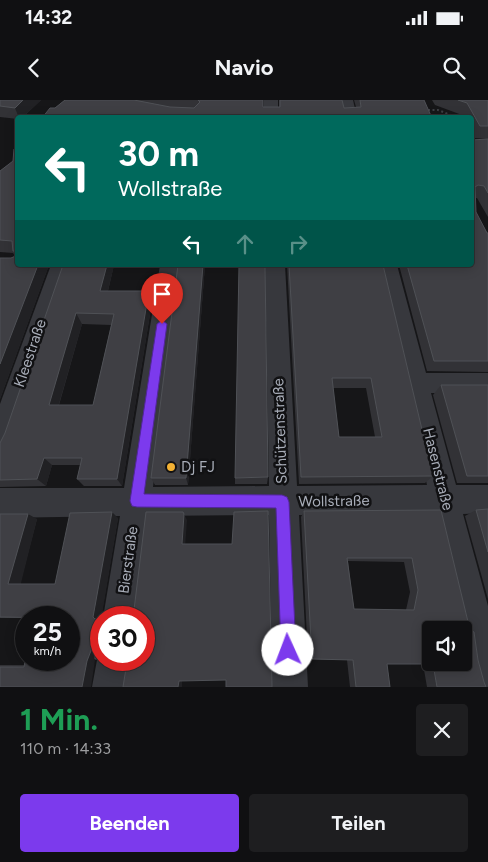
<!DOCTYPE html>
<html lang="de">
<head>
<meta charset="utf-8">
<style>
	:root { --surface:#101012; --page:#1e1e20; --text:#f1f3f6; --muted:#9c9d9f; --line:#303032; --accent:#7c3aed }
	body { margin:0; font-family:Figtree,sans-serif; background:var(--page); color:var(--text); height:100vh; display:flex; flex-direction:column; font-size:19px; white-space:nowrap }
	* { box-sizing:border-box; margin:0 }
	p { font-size:16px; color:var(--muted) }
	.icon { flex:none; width:28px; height:28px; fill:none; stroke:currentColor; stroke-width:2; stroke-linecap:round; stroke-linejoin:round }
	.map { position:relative; height:587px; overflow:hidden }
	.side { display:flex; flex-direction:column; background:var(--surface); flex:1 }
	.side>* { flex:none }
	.hud { position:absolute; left:15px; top:15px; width:459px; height:152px; border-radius:5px; box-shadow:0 2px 12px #0003,0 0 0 1px var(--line); background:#00695c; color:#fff; overflow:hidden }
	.buttons { position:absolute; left:422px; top:521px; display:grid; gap:10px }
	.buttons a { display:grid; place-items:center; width:50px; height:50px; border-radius:5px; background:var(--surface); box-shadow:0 2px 12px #0003,0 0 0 1px var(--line); font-size:25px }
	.speed { position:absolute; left:15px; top:506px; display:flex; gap:10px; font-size:25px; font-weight:700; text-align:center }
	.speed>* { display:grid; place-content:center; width:65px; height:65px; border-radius:50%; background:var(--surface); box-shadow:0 2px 12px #0003,0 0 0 1px var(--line); line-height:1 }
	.speed small { font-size:12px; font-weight:400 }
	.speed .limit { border:8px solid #d22; background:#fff; color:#111 }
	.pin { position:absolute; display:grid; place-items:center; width:42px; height:42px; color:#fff; margin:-51px -21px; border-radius:50% 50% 50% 0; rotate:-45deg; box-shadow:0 0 5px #0007 }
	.pin .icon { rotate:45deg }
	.me { position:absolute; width:55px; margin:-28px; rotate:358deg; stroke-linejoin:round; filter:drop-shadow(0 0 4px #0008) }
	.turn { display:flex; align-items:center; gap:18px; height:105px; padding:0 20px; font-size:22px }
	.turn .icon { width:65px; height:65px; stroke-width:2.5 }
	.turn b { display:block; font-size:35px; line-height:42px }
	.lanes { display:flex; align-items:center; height:48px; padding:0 20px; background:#0003; justify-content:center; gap:25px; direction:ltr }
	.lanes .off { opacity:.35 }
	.round { display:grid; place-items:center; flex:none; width:52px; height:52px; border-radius:5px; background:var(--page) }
	.summary { display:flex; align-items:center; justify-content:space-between; height:85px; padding:0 20px }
	h1 { font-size:30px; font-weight:700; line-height:38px; color:#1e9e55 }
	.cta { display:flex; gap:10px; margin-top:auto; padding:10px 20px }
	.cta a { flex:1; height:58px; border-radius:5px; background:var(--accent); color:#fff; font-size:20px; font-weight:700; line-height:58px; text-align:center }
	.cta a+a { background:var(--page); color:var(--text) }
	.status { display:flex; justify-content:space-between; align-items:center; height:35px; padding:0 25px; background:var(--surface); direction:ltr }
	.status svg { height:14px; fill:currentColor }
	header { display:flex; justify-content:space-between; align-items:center; height:65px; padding:0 20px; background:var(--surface); font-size:22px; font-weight:700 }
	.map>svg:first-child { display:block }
</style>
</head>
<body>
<div class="status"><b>14:32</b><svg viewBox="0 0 49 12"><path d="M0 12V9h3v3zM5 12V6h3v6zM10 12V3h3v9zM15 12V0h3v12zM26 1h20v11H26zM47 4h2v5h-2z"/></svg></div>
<header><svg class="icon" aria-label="back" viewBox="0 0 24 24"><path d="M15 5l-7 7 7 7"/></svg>Navio<svg class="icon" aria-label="search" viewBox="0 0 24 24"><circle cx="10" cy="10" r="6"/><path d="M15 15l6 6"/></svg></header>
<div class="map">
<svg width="488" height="587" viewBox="0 0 488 587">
	<rect width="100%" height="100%" fill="#161618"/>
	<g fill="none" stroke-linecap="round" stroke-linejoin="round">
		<!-- path -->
		<polyline stroke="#3d3f44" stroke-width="2" stroke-dasharray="2 2.5" stroke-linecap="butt" points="428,10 438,10 458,18"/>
		<!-- street -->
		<g fill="#37383d" fill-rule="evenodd">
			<rect x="264" y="0" width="14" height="18"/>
			<polygon points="339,0 353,0 357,18 343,18"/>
			<polygon points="51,165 71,165 13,341 9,350 0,353 0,304"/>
			<path d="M160,165H180L153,387L269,386L265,165H285L297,386L427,385L377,165H397L426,273H488V293H431L456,385H488V413L463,414L488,506V587L475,586C468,568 464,549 464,530H460L434,414L299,415L308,587H272L269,415L149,416L137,518H103L120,416L0,418V388H124Z"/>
			<polygon points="101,549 101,560 131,560 128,587 92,587 97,560"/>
		</g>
	</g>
	<!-- wall -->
	<g fill="#323236" fill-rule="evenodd">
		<polygon points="0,0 41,0 22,18 18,18 18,19 0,17"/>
		<polygon points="65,0 263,0 263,7 279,7 279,0 342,0 344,8 356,7 354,0 424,0 432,18 55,8"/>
		<polygon points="432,0 488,0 488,39 474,38 471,33 471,18 463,18 462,15 435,5"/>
		<polygon points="488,39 488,117 477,98 476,98 476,112 487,133 488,133 488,272 427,271 399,165 471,165 471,40"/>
		<polygon points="18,45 18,165 49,165 0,299 0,158 11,158 15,156 13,153 0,152 0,71 13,61"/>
		<path d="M63,165H114L108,191H149L152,202L122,386H84L77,379L80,365H52L46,386L0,387V343L5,333ZM82,224L111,225L93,305H59Z"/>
		<polygon points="178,165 205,165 188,385 155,385 151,378"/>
		<path d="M287,165H383L433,376L425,383L299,384ZM333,288H366L375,337H339Z"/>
		<polygon points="441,285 488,285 488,383 457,383 433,295"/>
		<polygon points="268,377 267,384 235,384 235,378"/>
		<polygon points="488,409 488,499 465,416 476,410"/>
		<path d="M441,410L470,530L484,582L486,587H427L423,564H387L390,587H350L347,560L312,559L308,558L301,417L304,411ZM348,461L404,462L410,492L406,510L354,509Z"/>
		<polygon points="0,414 37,419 20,484 55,484 118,418 101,518 95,560 0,587 0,565 24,565 69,518 0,518"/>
	</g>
	<!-- shaded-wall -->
	<g fill="#212124">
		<polygon points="23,0 41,0 22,18 19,18 15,8"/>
		<polygon points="38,165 49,165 0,299 0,264"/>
		<polygon points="107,165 114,165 105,203 100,191"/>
		<polygon points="203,165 205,165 188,385 186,378"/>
		<polygon points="149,191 152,202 122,386 117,379"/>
		<polygon points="76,213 82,224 56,314 49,305"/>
		<polygon points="44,358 52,365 46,386 37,379"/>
		<polygon points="112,412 118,418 101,520 95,519 93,517"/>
		<polygon points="28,414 37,419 20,487 8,484"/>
		<polygon points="184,414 187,420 185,448 182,444"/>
		<polygon points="100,547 95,560 91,587 82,587 87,561 92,548"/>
		<polygon points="182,578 182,587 178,587 179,581"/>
	</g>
	<!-- building -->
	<g fill="#3f3f44" stroke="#4f5156" fill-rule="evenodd">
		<polygon points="0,0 23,0 15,8 0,6"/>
		<polygon points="65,0 134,0 170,7 194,8 200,2 198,0 263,0 263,7 280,7 280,0 342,0 344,8 361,7 360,0 424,0 432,18 42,18 50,8 55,8"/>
		<polygon points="458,0 488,0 488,26 480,26 467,3"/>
		<polygon points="488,39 488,93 484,86 478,85 475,87 476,112 487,133 488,133 488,261 434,261 407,165 471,165 471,40"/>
		<polygon points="18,45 18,152 13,151 12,141 0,140 0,71 13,61 14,49"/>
		<polygon points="18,155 18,165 38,165 0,264 0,158 11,158"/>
		<path d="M63,165H107L100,191H149L117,379H77L82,358H44L37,379L0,380V343L5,333ZM76,213L114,214L93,305H49Z"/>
		<polygon points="178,165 203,165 186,378 151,378"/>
		<polygon points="239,165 265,165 268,377 235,378"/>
		<path d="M289,165H383L433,376L301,377ZM332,278H371L382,337H339Z"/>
		<polygon points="441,285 488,285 488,376 467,376"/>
		<polygon points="488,409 488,452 476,410"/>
		<path d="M441,410L470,530L474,532L478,560L484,582L486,587H437L433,564H387L390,587H356L353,560L312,559L304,411ZM347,458H412L418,490L414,510L354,509ZM431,530H464V562H431Z"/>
		<polygon points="268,411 272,587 226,587 226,580 179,581 178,587 123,587 127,562 125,560 144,560 144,518 133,518 146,412 183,412 184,414 182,444 232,444 234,412"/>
		<polygon points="112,412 93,517 95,519 101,519 101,559 95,559 95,550 92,548 87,561 82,587 0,587 0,567 24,567 26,556 26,560 69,560 69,518 0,517 0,414 28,414 8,484 55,484 70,413"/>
	</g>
	<!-- route -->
	<polygon fill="#7c3aed" stroke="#51269a" points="162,220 167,224 144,394 282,395 287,397 289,402 296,550 294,556 288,558 283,556 281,550 276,408 137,407 132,406 130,401 157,224"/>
	<!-- markers -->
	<circle fill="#f2b134" stroke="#111113" stroke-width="2" cx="171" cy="367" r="5"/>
	<g text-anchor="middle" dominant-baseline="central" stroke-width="5" stroke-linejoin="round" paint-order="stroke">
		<!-- street labels -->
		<g font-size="15" fill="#a8adb8" stroke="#111113">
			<text transform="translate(30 253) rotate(-71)">Kleestraße</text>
			<text transform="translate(280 331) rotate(-92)">Schützenstraße</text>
			<text transform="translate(438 369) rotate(76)">Hasenstraße</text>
			<text transform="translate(334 401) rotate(-1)">Wollstraße</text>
			<text transform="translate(128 460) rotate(-82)">Bierstraße</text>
		</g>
		<!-- poi labels -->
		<g font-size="15" fill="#a8adb8" stroke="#111113" text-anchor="start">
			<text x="181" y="367">Dj FJ</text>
		</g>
	</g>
</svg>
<div class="buttons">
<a><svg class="icon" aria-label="sound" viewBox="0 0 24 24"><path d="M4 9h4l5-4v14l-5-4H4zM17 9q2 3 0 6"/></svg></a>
</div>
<div class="speed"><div>25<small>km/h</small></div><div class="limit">30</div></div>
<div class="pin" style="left:162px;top:224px;background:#d93025"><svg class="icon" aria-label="arrive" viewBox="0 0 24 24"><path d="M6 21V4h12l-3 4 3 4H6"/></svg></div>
<svg class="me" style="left:288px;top:550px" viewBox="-20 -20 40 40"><circle r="19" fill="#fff"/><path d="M0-13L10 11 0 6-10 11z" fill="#7c3aed"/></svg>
<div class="hud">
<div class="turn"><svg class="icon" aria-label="left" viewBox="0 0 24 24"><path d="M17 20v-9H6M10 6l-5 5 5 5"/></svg><div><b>30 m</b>Wollstraße</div></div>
<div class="lanes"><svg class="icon" aria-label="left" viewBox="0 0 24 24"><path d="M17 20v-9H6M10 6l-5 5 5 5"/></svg><svg class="icon off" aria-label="ahead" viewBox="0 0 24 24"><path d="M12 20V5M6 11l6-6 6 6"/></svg><svg class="icon off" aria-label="right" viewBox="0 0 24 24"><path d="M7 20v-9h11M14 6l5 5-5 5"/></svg></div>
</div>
</div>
<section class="side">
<div class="summary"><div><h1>1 Min.</h1><p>110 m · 14:33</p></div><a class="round"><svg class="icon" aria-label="close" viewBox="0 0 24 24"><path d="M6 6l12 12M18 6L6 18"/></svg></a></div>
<div class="cta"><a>Beenden</a><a>Teilen</a></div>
</section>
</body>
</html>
